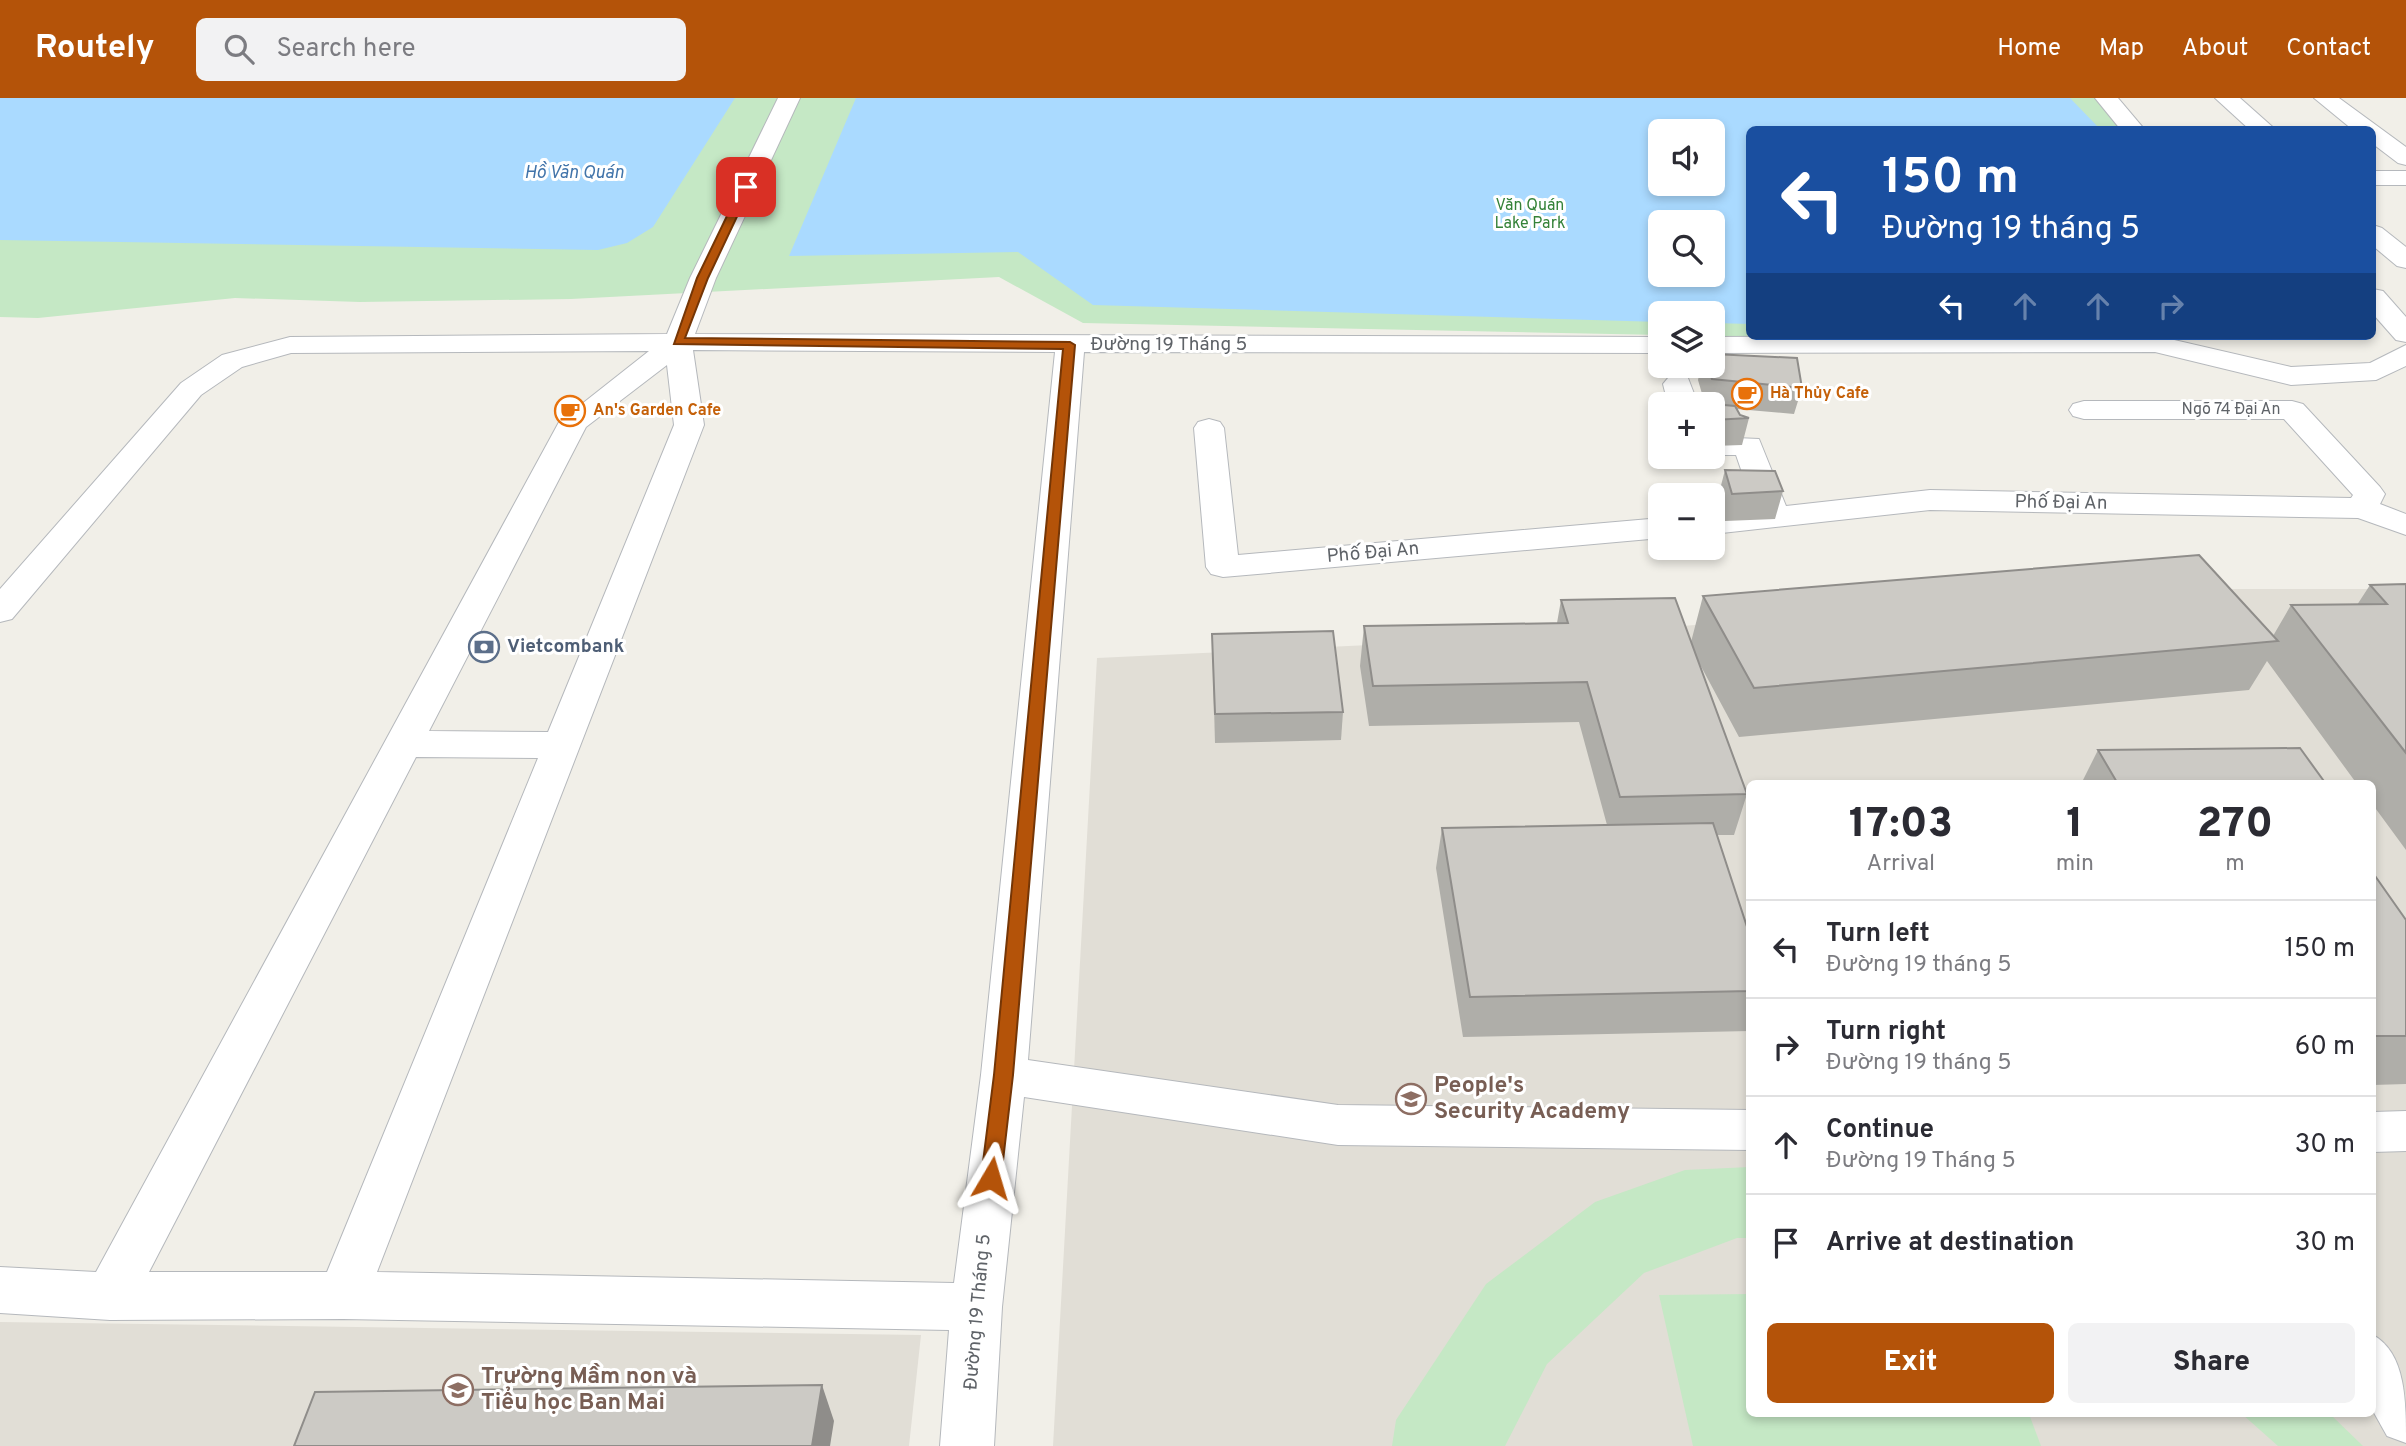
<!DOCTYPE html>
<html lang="en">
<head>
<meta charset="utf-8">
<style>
	:root { --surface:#fff; --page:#f2f2f3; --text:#2b2b33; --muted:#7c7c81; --line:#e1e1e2; --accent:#b45309 }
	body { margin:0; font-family:Overpass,sans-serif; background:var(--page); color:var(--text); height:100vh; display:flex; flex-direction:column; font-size:26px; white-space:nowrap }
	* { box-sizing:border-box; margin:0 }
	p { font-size:23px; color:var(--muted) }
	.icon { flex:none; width:38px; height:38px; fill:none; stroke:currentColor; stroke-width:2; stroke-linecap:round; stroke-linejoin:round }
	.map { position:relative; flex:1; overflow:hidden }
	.details { position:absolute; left:1746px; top:682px; width:630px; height:637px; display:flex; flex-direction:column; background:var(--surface); border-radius:10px; box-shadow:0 4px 10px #0003 }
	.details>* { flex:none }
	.banner { position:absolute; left:1746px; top:28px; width:630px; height:214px; border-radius:10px; box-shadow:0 4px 10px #0003; background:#1a4fa0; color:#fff; overflow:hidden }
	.buttons { position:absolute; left:1648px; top:21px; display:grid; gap:14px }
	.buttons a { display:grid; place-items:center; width:77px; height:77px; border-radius:10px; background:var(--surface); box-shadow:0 4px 10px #0003; font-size:35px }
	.pin { position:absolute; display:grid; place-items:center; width:60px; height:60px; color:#fff; margin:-30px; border-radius:14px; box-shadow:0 4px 10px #0006 }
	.me { position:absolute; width:77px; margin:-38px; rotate:7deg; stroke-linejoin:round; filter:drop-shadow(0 0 5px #0008) }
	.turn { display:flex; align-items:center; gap:24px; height:147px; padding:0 21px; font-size:32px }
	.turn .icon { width:91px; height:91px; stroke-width:2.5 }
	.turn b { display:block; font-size:49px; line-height:60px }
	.lanes { display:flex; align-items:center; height:66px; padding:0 21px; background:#0003; justify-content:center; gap:35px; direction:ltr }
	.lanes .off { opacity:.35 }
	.eta { display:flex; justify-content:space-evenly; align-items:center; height:119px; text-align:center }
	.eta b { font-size:42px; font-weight:800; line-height:49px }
	.cta { display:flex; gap:14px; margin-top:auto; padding:14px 21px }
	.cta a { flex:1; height:80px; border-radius:10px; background:var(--accent); color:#fff; font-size:28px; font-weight:800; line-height:80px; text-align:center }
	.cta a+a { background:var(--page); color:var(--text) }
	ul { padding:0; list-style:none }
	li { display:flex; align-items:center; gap:21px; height:98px; padding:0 21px; border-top:2px solid var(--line) }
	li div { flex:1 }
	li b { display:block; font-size:26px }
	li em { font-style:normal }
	header { display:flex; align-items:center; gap:42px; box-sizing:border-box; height:98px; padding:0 35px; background:var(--accent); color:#fff }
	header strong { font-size:33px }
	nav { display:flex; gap:38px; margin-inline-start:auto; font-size:24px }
	.search { width:490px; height:63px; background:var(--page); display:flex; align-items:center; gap:18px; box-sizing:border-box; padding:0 24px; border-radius:10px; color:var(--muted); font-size:26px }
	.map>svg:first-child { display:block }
</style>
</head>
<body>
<header>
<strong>Routely</strong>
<div class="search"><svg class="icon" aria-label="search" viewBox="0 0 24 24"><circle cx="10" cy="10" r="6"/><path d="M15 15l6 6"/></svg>Search here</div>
<nav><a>Home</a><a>Map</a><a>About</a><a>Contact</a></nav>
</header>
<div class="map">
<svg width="2406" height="1348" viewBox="0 0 2406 1348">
	<rect width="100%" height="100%" fill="#f1efe8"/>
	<!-- education -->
	<g fill="#e1ded6" fill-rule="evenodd">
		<path d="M2168,491H2406V1348H1053L1097,560L1538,539ZM1750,686H2373V1316H1750Z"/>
		<polygon points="0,1224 921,1237 909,1348 0,1348"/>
	</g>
	<!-- green -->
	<g fill="#c5e8c5" fill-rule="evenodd">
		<path d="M0,0H2101L2128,31L1750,32V238H2137L2113,247L1713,239V215H1661V237L1083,225L999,179L571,201L360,204L235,200L38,220L0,219ZM1661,33H1713V86H1661ZM1661,124H1713V177H1661Z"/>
		<polygon points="1750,1069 1750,1140 1737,1140 1644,1175 1547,1266 1505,1348 1392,1348 1396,1322 1486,1186 1595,1104 1685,1072"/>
		<polygon points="1750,1196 1750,1316 2029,1316 2041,1348 1693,1348 1659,1197"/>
		<polygon points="2242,1316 2330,1316 2363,1348 2278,1348"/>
	</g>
	<!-- water -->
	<g fill="#aadaff" fill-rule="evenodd">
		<polygon points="0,0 735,0 653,129 627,145 598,152 0,142"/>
		<path d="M856,0H2070L2100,31L1750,32V226L1713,225V215H1661V224L1093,207L1018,154L789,158ZM1661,33H1713V86H1661ZM1661,124H1713V177H1661Z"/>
	</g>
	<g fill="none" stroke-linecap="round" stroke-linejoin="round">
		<!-- minor casing -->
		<g stroke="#b5b8bc" stroke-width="2">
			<g id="minor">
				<path d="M778,0H800L716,180L695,236L1661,239V255L1084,254L1028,962L1338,1007L1750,1012V1052L1338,1047L1024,999L1002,1209L994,1348H940L949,1232L343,1221L110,1222L0,1215V1169L96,1174L559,324L649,253L291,255L242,269L201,297L12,521L0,524V491L181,285L222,257L290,239L667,236L690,180ZM693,252L1055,254L981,977L954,1185L377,1174L704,327ZM667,267L674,327L548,634L429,633L586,329ZM416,659L538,660L327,1174H149Z"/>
				<polygon points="2095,0 2118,0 2145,32 2121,32"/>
				<polygon points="2215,0 2240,0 2276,32 2250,32"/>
				<polygon points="2314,0 2339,0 2406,49 2406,67 2398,65 2373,46 2373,32 2353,32"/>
				<rect x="2373" y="73" width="33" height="14"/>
				<polygon points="2373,127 2382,130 2406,149 2406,170 2397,168 2373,148"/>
				<polygon points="2373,191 2383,193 2406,219 2406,244 2396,242 2373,216"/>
				<polygon points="2157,238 2291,269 2370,265 2406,247 2406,268 2376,282 2291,287 2155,254 1713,255 1713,239"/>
				<polygon points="1678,277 1688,280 1698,306 1668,306 1663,286 1668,280"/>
				<polygon points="2084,303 2292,303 2303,306 2380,389 2385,396 2380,406 2406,416 2406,437 2358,420 1930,412 1713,436 1713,416 1755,412 1736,357 1713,357 1713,339 1759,341 1786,408 1930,392 2351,400 2353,397 2284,321 2084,321 2073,318 2069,312 2073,306"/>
				<polygon points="1209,321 1220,324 1224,330 1238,457 1661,420 1661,440 1223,479 1211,476 1206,469 1194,330 1198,324"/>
				<polygon points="2406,1013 2406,1053 2373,1054 2373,1014"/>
				<path d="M2373,1237C2406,1255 2406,1304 2406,1345L2387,1338L2373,1313Z"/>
			</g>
		</g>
		<!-- minor -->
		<use href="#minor" fill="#fff" fill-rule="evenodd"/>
	</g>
	<!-- wall -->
	<g fill="#afaea9">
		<polygon points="1701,268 1713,268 1802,290 1794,316 1737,311 1740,317 1749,320 1742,347 1713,348 1713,306 1705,306 1698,282"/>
		<polygon points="1725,372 1783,393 1775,421 1725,423 1718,399"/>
		<polygon points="2406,486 2406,752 2373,707 2373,686 2357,686 2267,563 2249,592 1739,639 1696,559 1747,696 1734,737 1716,737 1750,838 1750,933 1463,939 1436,770 1442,730 1607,727 1579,624 1369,628 1360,568 1364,528 1557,525 1561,502 1691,544 1703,498 2273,538 2291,507 2357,507 2370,487"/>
		<polygon points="1212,536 1343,614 1341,642 1215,645"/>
		<polygon points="2098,652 2326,686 2081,686"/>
		<polygon points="2373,775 2406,822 2406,986 2373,987"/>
	</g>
	<!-- shaded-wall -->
	<polygon fill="#8f8d8a" points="822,1287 834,1323 830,1348 812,1348"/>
	<!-- building -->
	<g fill="#cccac5" stroke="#8f8d8a" stroke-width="2">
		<polygon points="1713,256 1797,260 1802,290 1712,281 1708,268 1713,268"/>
		<polygon points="1713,306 1735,308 1740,317 1749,320 1713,322"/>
		<polygon points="1725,372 1775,373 1783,393 1732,396"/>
		<polygon points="2199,457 2278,543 1754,590 1703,498"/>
		<polygon points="2406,486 2406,655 2291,507 2387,506 2370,487"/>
		<polygon points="1675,500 1747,696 1620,699 1587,584 1373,588 1364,528 1568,525 1561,502"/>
		<polygon points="1333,533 1343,614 1215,616 1212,536"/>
		<polygon points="2300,650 2326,686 2118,686 2098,652"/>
		<polygon points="1713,725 1750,838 1750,893 1470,899 1442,730"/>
		<polygon points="2373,775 2406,822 2406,938 2373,938"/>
		<polygon points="822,1287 812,1348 294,1348 315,1294"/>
	</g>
	<!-- route -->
	<polygon fill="#b45309" stroke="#753606" stroke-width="2" points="746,86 751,89 708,180 685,240 1070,244 1075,247 1013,977 1001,1080 998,1086 991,1089 984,1086 981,1080 994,977 1063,251 674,246 697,180 741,89"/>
	<!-- icons -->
	<defs>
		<g id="cafe-ring" transform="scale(1.575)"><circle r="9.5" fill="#fff" stroke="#e8710a" stroke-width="1.5"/><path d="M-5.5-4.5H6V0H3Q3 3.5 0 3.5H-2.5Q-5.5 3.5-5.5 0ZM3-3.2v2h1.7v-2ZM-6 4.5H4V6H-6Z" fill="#e8710a"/></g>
		<g id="bank-ring" transform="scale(1.575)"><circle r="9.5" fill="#fff" stroke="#5c6f8a" stroke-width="1.5"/><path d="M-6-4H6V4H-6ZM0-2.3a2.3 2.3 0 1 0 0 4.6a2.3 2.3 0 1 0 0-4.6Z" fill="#5c6f8a"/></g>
		<g id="university-ring" transform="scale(1.575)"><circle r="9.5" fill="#fff" stroke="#8d6e63" stroke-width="1.5"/><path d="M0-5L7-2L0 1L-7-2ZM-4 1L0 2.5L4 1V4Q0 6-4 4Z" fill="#8d6e63"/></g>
		<g id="school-ring" transform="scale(1.575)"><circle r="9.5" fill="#fff" stroke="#8d6e63" stroke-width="1.5"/><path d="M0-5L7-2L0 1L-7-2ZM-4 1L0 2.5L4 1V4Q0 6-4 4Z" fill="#8d6e63"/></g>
	</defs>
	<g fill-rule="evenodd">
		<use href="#cafe-ring" x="1747" y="296"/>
		<use href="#cafe-ring" x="570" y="313"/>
		<use href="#bank-ring" x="484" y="549"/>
		<use href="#university-ring" x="1411" y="1001"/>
		<use href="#school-ring" x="458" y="1292"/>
	</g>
	<g text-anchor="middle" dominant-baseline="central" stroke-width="6" stroke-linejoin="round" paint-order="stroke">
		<!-- far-park labels -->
		<g font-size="16" fill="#348238" stroke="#fff">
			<text x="1530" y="108">Văn Quán<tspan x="1530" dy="18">Lake Park</tspan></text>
		</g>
		<!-- far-food labels -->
		<g font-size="16" font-weight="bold" fill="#c56008" stroke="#fff" text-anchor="start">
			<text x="1770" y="296">Hà Thủy Cafe</text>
			<text x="593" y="313">An's Garden Cafe</text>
		</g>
		<!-- far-street labels -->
		<g font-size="16" fill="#5f6368" stroke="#fff">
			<text x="2231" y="312">Ngõ 74 Đại An</text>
		</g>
		<!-- far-water labels -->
		<g font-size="18" font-style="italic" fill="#4174aa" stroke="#fff">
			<text x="574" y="75">Hồ Văn Quán</text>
		</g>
		<!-- street labels -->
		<g font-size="19" fill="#5f6368" stroke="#fff">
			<text x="1169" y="247">Đường 19 Tháng 5</text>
			<text transform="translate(2061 405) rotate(1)">Phố Đại An</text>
			<text transform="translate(1373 455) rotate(-5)">Phố Đại An</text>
			<text transform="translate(978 1214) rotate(-85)">Đường 19 Tháng 5</text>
		</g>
		<!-- service labels -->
		<g font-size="19" font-weight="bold" fill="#4e5e75" stroke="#fff" text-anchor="start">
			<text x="507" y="549">Vietcombank</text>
		</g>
		<!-- near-education labels -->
		<g font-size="23" font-weight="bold" fill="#785e54" stroke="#fff" text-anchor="start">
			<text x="1434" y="988">People's<tspan x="1434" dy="26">Security Academy</tspan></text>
			<text x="481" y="1279">Trường Mầm non và<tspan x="481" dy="26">Tiểu học Ban Mai</tspan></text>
		</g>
	</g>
</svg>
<div class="buttons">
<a><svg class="icon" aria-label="sound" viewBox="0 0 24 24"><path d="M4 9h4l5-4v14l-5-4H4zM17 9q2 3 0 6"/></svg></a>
<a><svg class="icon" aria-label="search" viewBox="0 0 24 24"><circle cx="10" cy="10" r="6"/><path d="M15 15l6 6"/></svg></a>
<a><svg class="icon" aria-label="layers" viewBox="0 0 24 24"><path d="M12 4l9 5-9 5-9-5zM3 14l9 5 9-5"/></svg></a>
<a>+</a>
<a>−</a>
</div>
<div class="pin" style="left:746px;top:89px;background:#d93025"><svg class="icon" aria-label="arrive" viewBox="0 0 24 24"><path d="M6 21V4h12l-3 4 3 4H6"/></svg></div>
<svg class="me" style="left:991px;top:1080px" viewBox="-20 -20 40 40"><path d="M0-17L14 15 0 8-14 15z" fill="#b45309" stroke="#fff" stroke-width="4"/></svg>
<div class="banner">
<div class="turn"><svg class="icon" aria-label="left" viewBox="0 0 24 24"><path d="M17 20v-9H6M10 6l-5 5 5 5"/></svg><div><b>150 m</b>Đường 19 tháng 5</div></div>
<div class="lanes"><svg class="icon" aria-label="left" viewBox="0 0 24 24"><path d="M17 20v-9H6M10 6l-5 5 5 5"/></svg><svg class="icon off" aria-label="ahead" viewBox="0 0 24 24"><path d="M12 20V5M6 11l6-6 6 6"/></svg><svg class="icon off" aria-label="ahead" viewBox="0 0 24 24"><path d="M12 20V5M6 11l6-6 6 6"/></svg><svg class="icon off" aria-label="right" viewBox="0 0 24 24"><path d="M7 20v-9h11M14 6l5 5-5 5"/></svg></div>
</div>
<section class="details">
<div class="eta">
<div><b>17:03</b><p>Arrival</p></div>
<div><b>1</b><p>min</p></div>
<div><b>270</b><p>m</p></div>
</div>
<ul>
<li><svg class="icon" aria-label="left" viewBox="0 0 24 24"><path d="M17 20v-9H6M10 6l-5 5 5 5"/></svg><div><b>Turn left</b><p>Đường 19 tháng 5</p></div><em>150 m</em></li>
<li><svg class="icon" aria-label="right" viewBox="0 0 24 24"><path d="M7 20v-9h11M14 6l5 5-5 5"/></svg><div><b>Turn right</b><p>Đường 19 tháng 5</p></div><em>60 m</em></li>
<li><svg class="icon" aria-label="ahead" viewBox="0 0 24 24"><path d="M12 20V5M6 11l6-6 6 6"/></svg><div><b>Continue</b><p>Đường 19 Tháng 5</p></div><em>30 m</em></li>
<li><svg class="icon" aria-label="arrive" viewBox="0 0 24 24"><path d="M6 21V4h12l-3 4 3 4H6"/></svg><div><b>Arrive at destination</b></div><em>30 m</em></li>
</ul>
<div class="cta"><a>Exit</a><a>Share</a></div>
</section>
</div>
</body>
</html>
